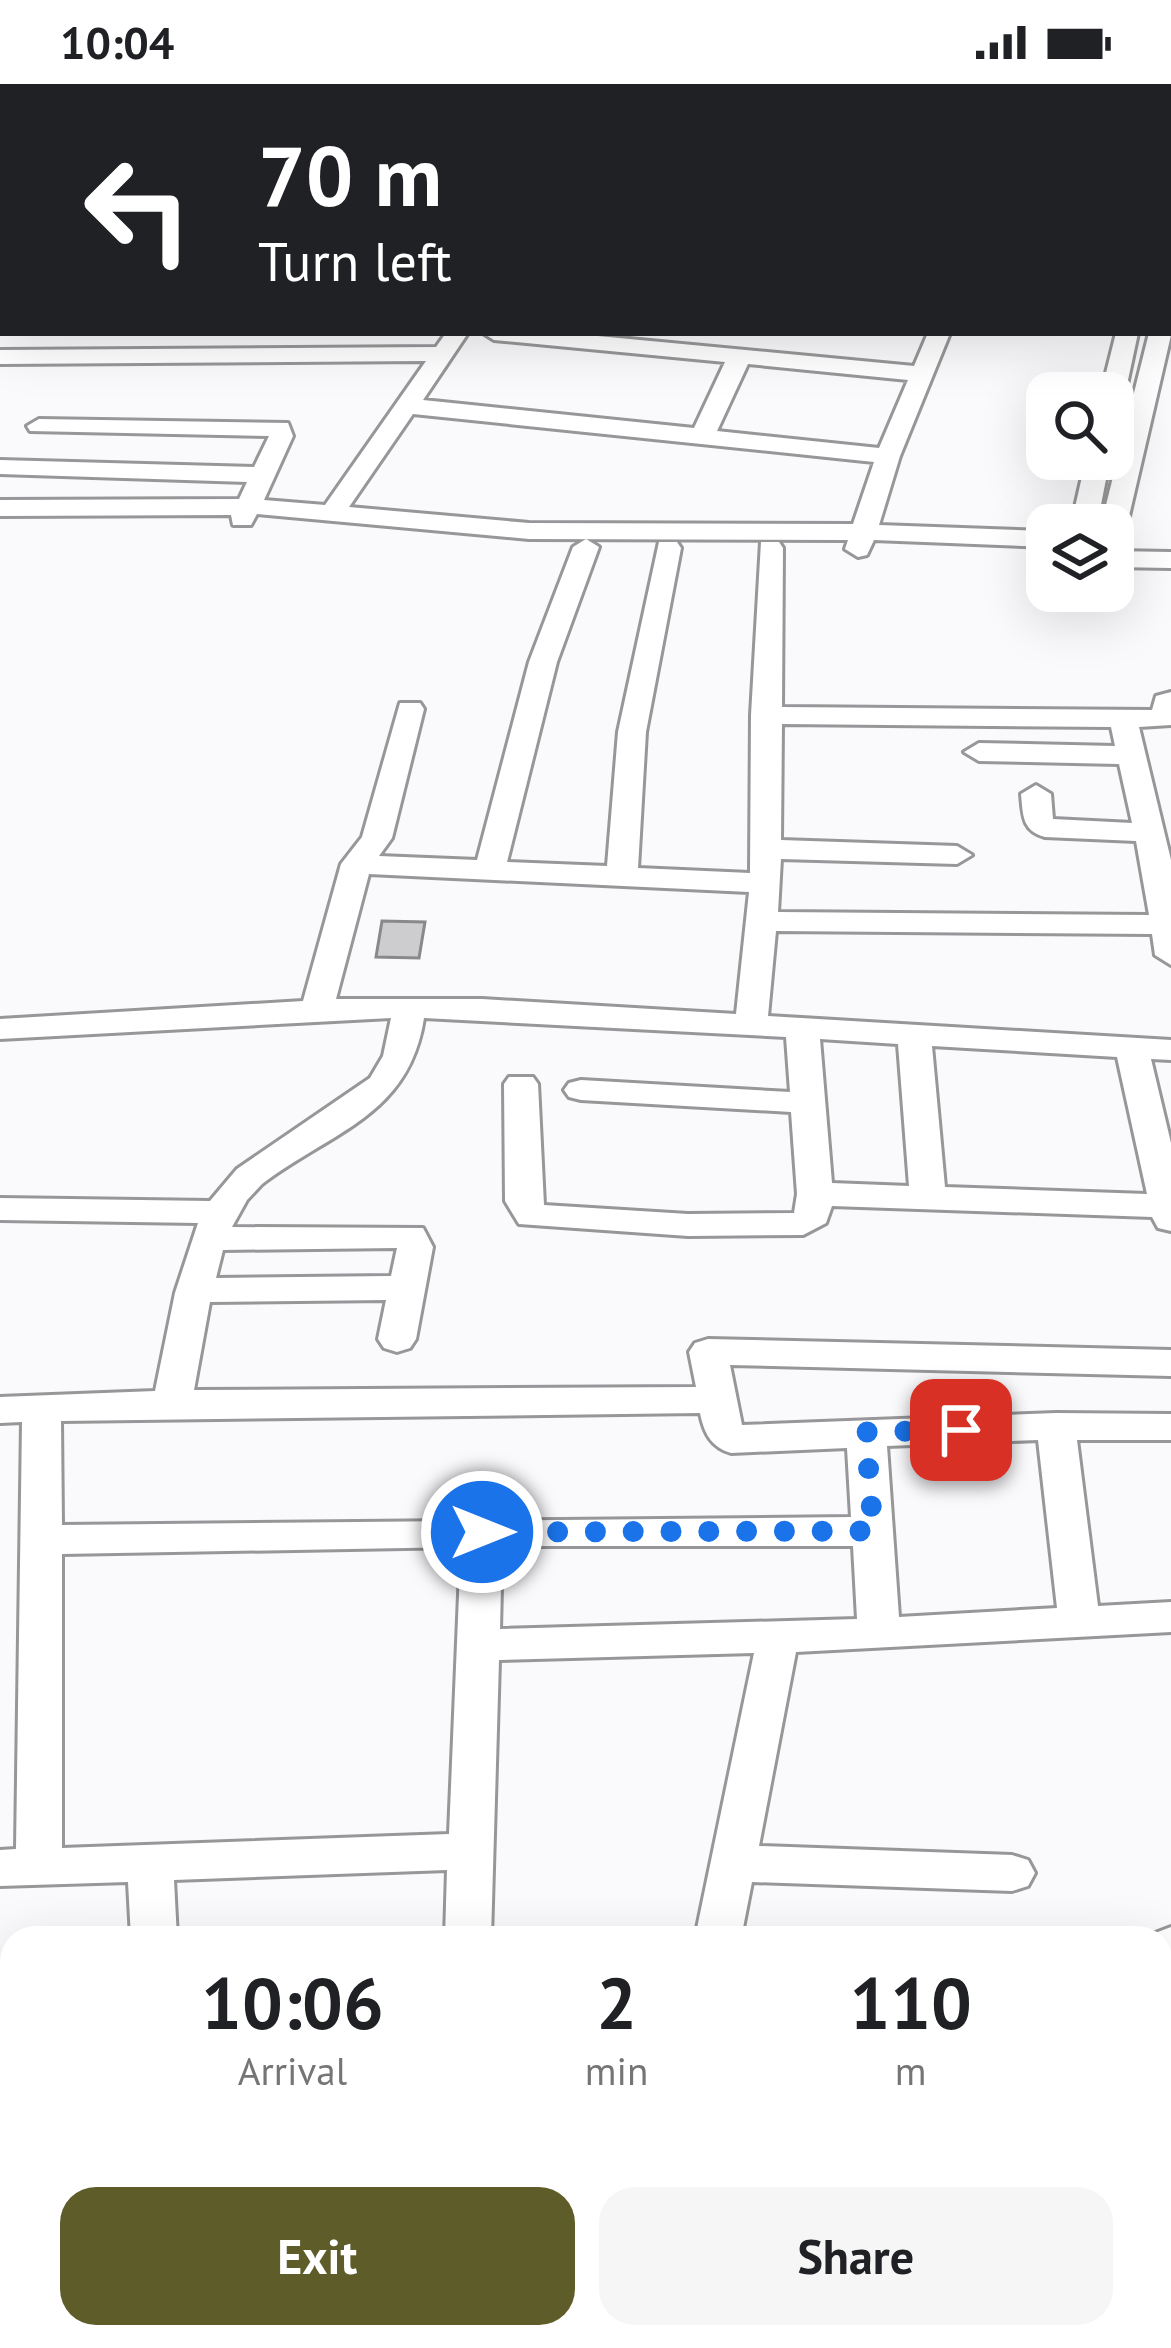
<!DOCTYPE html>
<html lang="en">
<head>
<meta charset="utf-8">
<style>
	:root { --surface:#fff; --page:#f6f6f6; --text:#202124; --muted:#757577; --accent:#5e5d2a }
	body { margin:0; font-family:"PT Sans",sans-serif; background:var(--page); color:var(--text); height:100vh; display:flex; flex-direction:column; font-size:45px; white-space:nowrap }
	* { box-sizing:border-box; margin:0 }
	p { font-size:39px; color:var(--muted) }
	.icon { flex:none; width:66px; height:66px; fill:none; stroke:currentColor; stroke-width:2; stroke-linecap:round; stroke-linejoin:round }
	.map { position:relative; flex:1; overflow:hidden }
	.side { position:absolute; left:0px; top:1842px; width:1173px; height:423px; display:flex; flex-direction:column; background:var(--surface); border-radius:36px 36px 0 0; box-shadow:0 12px 48px #0002 }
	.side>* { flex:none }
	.hud { position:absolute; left:0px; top:0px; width:1173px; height:252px; box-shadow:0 12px 48px #0002; background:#202124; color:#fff; overflow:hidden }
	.controls { position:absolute; left:1026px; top:288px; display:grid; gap:24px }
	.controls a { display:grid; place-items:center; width:108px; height:108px; border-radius:24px; background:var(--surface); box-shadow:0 12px 48px #0002; font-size:60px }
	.pin { position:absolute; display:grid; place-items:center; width:102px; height:102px; color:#fff; margin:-51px; border-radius:24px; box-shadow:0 6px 18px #0006 }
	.me { position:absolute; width:132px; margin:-66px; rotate:90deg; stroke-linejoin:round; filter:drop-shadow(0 0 9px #0008) }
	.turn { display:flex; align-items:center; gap:42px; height:252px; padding:0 60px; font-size:54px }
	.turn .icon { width:156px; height:156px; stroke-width:2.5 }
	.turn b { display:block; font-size:84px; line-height:102px }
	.eta { display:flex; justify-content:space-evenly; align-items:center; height:204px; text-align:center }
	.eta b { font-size:72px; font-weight:800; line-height:84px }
	.action { display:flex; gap:24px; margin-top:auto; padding:24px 60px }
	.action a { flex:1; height:138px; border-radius:36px; background:var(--accent); color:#fff; font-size:48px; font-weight:800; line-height:138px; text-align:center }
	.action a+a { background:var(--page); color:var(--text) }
	.status { display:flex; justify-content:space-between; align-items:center; height:84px; padding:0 60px; background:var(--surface); direction:ltr }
	.status svg { height:33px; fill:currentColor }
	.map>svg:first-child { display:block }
</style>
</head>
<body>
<div class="status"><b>10:04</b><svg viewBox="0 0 49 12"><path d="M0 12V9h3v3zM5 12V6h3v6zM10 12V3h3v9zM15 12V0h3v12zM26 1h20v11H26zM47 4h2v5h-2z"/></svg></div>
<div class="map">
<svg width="1171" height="2264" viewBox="0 0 1171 2264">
	<rect width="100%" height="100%" fill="#fafafd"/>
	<!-- building -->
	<polygon fill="#cdcdd0" stroke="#89898c" stroke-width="3" points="382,837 425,838 419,874 376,873"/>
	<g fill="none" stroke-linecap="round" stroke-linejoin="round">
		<!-- minor casing -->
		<g stroke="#97979a" stroke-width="6">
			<g id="minor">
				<polygon points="300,0 322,0 298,3"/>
				<polygon points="330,0 351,0 328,3"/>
				<polygon points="487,0 554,0 556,3 489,3"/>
				<polygon points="615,0 635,0 613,3"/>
				<polygon points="797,0 817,0 795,3"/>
				<polygon points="971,0 1004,0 1005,1 973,3"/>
				<polygon points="1170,16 1171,16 1170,31"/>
				<rect x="1170" y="74" width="1" height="12"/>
				<rect x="0" y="113" width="3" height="12"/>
				<polygon points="1171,162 1171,180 1170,181 1170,163"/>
				<polygon points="3,217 3,233 0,234 0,218"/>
				<polygon points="1170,247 1171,251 1126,445 1113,453 1113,441 1101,441 1149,249"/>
				<path d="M446,249H468L423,316L694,344L725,278L494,256L483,249H566L914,282L928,249H950L900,372L879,441L1047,447V463L874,456L867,471L858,473L845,465L848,456L529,455L257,430L251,441H233L231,431L0,432V416L239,415L247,398L0,390V376L254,383L269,352L30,347L27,342L39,335L288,339L293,352L264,416L325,421L426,277L0,280V266L436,263ZM748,280L908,296L879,364L717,347ZM413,330L874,378L853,440L529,439L349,423Z"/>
				<polygon points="1116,249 1138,249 1125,310 1113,317 1113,309 1101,309"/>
				<polygon points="1086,375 1110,375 1097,441 1071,441"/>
				<path d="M586,455L599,463L557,578L507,778L607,782L618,648L659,458H677L681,464L646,648L638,784L750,789L751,631L761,458H779L783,464L782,623L1152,626L1156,612L1171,608V641L1139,643L1171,776V881L1155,871L1152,850L776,847L768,932L1171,956V976L1151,975L1171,1059V1147L1158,1144L1152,1133L832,1122L826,1139L803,1151L688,1152L519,1140L505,1117L504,1000L509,993H533L538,1000L544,1121L688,1130L794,1129L797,1110L791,1028L581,1016L569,1013L564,1006L569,999L581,996L790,1008L786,953L424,934C409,1032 332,1047 262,1100L247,1116L232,1143L423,1144L433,1163L416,1255L410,1264L397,1268L384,1264L378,1255L386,1216L210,1218L194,1306L696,1303L689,1268L695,1259L708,1255L1171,1266V1292L730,1281L742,1341L1056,1329L1171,1330V1356H1077L1098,1522L1171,1518V1548L796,1568L759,1762L1012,1771L1028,1776L1035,1789L1028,1802L1012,1807L752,1798L741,1854H695L754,1569L499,1576L491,1854H445L447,1786L174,1796L177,1854H131L128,1798L0,1802V1766L16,1765L22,1338L0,1339V1313L155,1307L175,1209L198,1139L0,1136V1114L210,1117L237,1085L370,994L383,972L391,934L0,955V935L303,917L341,780L362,753L400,619H420L424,625L392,754L379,772L477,776L529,578L573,463ZM782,640L1111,643L1115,662L979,659L964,668L979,677L1119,680L1132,739L1053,735L1051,710L1036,701L1021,710C1023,731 1022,747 1045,753L1136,757L1149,831L778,828L781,775L957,780L972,771L957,762L781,756ZM369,790L749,808L736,930L482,915H336ZM820,955L898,960L909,1102L832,1099ZM932,962L1117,973L1147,1110L945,1103ZM397,1164L391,1192L216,1194L223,1166ZM700,1329C704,1349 711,1363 731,1369L847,1364L851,1433L62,1441L61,1337ZM1038,1356L1057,1524L899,1533L887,1362ZM502,1462H853L857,1535L500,1545ZM461,1463L449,1750L62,1764V1470Z"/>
				<polygon points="1113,467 1171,468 1171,484 1113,483"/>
				<polygon points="1171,1843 1171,1881 1161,1882 1161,1854 1142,1854"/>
				<polygon points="12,1889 12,1929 0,1930 0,1890"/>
				<polygon points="12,2047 12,2091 0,2094 0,2050"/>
				<polygon points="161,2253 213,2253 214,2264 162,2264"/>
				<polygon points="509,2253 561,2253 563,2264 511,2264"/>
			</g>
		</g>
		<!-- minor -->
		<use href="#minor" fill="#fff" fill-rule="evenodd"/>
	</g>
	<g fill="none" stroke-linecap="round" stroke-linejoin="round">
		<!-- route -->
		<polyline stroke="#1a73e8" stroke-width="21" stroke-dasharray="0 37.8" points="482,1448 873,1447 866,1348 961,1346"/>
	</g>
</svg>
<div class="controls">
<a><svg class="icon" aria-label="search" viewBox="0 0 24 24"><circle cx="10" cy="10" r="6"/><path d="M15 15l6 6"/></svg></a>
<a><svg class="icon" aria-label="layers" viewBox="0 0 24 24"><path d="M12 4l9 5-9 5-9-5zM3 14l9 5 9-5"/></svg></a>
</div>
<div class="pin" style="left:961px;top:1346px;background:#d93025"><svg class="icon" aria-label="arrive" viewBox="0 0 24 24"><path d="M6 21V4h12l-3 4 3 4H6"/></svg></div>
<svg class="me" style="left:482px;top:1448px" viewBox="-20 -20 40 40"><circle r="17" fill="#1a73e8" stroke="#fff" stroke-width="3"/><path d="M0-11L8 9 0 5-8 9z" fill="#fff"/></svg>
<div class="hud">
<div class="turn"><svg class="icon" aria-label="left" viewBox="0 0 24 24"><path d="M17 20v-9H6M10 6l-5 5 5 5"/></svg><div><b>70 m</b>Turn left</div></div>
</div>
<section class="side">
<div class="eta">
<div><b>10:06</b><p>Arrival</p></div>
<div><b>2</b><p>min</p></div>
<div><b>110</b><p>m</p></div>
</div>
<div class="action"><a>Exit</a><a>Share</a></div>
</section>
</div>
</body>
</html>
